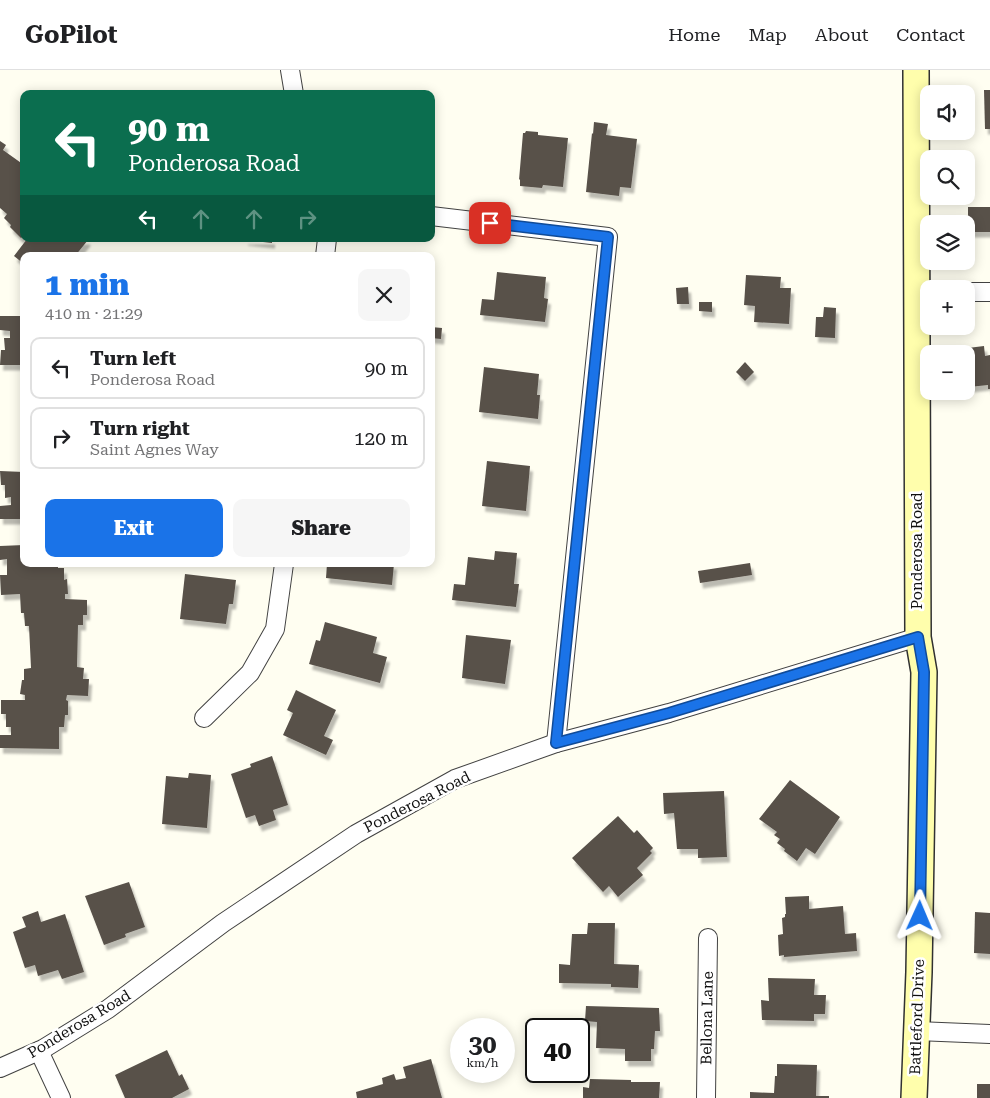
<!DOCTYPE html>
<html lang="en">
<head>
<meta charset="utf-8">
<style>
	:root { --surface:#fff; --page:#f6f6f6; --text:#202124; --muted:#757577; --line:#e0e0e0; --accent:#1a73e8 }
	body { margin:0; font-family:"Roboto Serif",serif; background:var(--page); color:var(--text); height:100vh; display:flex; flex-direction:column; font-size:19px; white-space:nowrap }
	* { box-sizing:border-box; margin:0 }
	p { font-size:16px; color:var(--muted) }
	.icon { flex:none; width:28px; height:28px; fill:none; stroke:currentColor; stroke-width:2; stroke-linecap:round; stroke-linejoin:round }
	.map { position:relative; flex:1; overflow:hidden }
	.sheet { position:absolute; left:20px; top:182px; width:415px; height:315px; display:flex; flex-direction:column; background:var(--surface); border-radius:10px; box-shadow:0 2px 12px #0003 }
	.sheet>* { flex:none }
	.top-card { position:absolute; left:20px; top:20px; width:415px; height:152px; border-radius:10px; box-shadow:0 2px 12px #0003; background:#0b6e4f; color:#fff; overflow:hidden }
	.controls { position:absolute; left:920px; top:15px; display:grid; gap:10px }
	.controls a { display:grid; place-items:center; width:55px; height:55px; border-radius:10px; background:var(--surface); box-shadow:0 2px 12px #0003; font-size:25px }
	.speed { position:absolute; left:450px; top:948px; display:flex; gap:10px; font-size:25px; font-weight:700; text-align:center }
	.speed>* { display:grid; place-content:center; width:65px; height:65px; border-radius:50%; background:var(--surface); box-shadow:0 2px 12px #0003; line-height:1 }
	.speed small { font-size:12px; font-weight:400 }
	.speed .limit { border:2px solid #111; border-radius:8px; background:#fff; color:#111 }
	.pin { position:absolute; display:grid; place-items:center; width:42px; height:42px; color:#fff; margin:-21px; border-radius:10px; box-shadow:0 2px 8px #0006 }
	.me { position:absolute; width:55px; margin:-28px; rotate:1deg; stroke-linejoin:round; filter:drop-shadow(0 0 4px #0008) }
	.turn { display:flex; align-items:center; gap:18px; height:105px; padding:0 25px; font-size:22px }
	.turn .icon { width:65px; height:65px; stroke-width:2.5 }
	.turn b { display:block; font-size:35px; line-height:42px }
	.lanes { display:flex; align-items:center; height:48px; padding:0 25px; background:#0003; justify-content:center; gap:25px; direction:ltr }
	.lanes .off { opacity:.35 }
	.round { display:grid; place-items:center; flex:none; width:52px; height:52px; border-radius:10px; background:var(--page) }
	.headline { display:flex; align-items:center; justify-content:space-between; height:85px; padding:0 25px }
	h1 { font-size:30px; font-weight:800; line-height:38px; color:var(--accent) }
	.action { display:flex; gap:10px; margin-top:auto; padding:10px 25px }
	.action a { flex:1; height:58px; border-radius:10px; background:var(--accent); color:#fff; font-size:20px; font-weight:800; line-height:58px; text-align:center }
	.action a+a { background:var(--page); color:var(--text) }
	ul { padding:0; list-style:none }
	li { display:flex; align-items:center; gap:15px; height:62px; margin:0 10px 8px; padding:0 15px; border:2px solid var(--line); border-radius:10px }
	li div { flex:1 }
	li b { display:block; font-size:19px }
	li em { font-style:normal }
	header { display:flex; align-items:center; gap:30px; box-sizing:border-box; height:70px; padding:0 25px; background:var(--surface); border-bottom:1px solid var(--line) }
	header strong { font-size:24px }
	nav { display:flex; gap:28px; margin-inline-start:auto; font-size:18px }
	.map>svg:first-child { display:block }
</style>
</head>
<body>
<header>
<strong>GoPilot</strong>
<nav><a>Home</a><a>Map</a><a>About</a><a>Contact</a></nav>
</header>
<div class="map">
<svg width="990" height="1028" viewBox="0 0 990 1028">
	<defs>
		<filter id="shadow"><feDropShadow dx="3" dy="5.5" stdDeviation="1" flood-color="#0004"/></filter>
	</defs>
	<rect width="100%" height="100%" fill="#fffef1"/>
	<!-- building -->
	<g fill="#58514a" filter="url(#shadow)">
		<polygon points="984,20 990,20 990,59 985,59"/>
		<polygon points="594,52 608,54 606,65 637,69 631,118 620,117 619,126 586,122 592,63 593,64"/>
		<polygon points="526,61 538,62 538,65 568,68 563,117 543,115 542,118 520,116 520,109 519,110 523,63 525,63"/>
		<polygon points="0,71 6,75 3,80 24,95 24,166 21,168 10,157 11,155 4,148 7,144 0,138"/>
		<rect x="968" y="137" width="22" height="25"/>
		<polygon points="27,169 86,169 88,170 75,186 24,186 24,194 14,186"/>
		<polygon points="245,169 272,169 272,173 245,170"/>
		<polygon points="497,202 546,207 544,228 548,229 545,252 480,245 482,229 494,230"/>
		<polygon points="746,205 781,207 780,218 791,218 789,254 754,252 755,236 744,235"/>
		<polygon points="688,217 689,234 677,234 676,218"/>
		<polygon points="699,232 712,232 712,242 699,241"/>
		<polygon points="824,237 836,238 835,268 815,267 816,247 823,247"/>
		<polygon points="0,246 24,246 24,314 20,314 20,295 0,295 1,280 5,280 4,268 10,268 10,261 0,260"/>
		<polygon points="431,257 442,258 441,269 431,268"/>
		<polygon points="984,276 985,286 990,285 990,319 988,319 988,315 969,317 968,278"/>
		<polygon points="745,292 754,302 745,311 736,302"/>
		<polygon points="484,297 539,304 537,325 540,325 538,349 479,342"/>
		<rect x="20" y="380" width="4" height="17"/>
		<polygon points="487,391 530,396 526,441 482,436"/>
		<polygon points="0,401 24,402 24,449 0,449 0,436 11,435 11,427 5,428 5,415 1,415"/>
		<polygon points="24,475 24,494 58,494 58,498 64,498 64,510 67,509 68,524 65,524 65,529 87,530 87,545 83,545 83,555 78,555 77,597 84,598 83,609 89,609 88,626 67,625 66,630 68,631 68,645 65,645 64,657 59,657 59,679 0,678 0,665 11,665 11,657 6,657 6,644 1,644 1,630 25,630 25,625 20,624 22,610 24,610 24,599 31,598 29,556 25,556 24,543 21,543 20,524 1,525 0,505 7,505 7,489 0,490 0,476"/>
		<polygon points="495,481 517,483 514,514 519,514 516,537 452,530 454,514 465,515 468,487 494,490"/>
		<polygon points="750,493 752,505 700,513 698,501"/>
		<polygon points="327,494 394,494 392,515 326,508"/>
		<polygon points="185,504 236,510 233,534 229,534 226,554 180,549"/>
		<polygon points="325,552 377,567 373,583 387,587 380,613 309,594 316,570 320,571"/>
		<polygon points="466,565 511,570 505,614 462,608"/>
		<polygon points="296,620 336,640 324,666 333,670 326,685 283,665 293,643 287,640"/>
		<polygon points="272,686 288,735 273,740 276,750 259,756 255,745 246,748 231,704 251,697 250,694"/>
		<polygon points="189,703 211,705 207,758 162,754 166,706 188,708"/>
		<polygon points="790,710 840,747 815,784 806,778 797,791 784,781 785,779 777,773 780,769 774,765 777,762 759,749"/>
		<polygon points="724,721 727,787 698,788 698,779 677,779 674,743 664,744 663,723"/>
		<polygon points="618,746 634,763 637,760 653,778 650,781 652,783 637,798 643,805 618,827 609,816 603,822 572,788"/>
		<polygon points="129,812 145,857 125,864 126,867 104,875 85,826"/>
		<polygon points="809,826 809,839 843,836 845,864 856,863 857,881 784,887 784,885 779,886 778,865 783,864 782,848 785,847 785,844 786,844 785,827"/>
		<polygon points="38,841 41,852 65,844 84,902 62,909 58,900 38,906 35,895 25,898 13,862 26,857 22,847"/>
		<polygon points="975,842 990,843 990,884 974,883"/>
		<polygon points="588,853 615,853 614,894 639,895 638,918 611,917 611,914 559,913 559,894 570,895 572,864 587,864"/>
		<polygon points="768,908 815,909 814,925 826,925 825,944 814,944 814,951 762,950 761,930 769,931"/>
		<polygon points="586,936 659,938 660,961 655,961 654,979 651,979 651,991 625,991 625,979 596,978 597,952 585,951"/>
		<polygon points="167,980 179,1006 182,1004 189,1019 172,1028 125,1028 115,1005"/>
		<polygon points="431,989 442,1028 357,1028 356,1022 383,1014 382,1008 394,1004 396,1010 406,1008 403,997"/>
		<polygon points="777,994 817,995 816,1026 829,1026 829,1028 750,1028 750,1022 774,1023 775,1006 777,1006"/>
		<polygon points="590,1009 631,1010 631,1012 660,1012 659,1028 583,1028 583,1017 589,1018"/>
		<rect x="977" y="1014" width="13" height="14"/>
	</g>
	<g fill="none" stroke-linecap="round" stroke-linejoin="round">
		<!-- street casing -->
		<g stroke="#424242" stroke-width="20">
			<g id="street">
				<polyline points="290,0 294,24"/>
				<polyline points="431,146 608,167 556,673"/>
				<polyline points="325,186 327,169"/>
				<polyline points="966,222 990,222"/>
				<polyline points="204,648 250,603 275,559 284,494"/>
				<polyline points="917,961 990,964"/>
				<polyline points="39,981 61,1028"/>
				<polyline points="0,998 43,979 108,939 223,853 356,764 455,709 556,673 669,643 918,567"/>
				<polyline points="706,1028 708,868"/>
			</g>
		</g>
		<!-- secondary casing -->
		<g stroke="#313131" stroke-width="28">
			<polyline id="secondary" points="914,1028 919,902 924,602 918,567 916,0"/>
		</g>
		<!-- street -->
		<use href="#street" stroke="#fff" stroke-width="18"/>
		<!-- secondary -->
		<use href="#secondary" stroke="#fffeac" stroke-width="25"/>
	</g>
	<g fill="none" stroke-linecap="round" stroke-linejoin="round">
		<!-- route casing -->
		<g stroke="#114b97" stroke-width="12">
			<polyline id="route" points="490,153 608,167 556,673 669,643 918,567 924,602 920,846"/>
		</g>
		<!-- route -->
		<use href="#route" stroke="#1a73e8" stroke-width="9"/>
	</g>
	<g text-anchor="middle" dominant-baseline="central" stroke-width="5" stroke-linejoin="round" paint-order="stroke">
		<!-- street labels -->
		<g font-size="15" fill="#0f0f0f" stroke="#fff">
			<text transform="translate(917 481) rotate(-90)">Ponderosa Road</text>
			<text transform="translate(417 732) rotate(-27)">Ponderosa Road</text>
			<text transform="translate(917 947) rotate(-88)">Battleford Drive</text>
			<text transform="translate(707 948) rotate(-89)">Bellona Lane</text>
			<text transform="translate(79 954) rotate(-31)">Ponderosa Road</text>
		</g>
	</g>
</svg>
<div class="controls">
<a><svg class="icon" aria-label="sound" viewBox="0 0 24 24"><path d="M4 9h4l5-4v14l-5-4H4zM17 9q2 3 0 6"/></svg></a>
<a><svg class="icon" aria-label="search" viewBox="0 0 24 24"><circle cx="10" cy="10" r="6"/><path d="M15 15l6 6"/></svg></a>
<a><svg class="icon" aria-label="layers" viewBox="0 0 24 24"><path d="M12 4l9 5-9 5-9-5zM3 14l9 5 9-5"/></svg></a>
<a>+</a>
<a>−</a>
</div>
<div class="speed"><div>30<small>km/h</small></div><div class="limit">40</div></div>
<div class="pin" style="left:490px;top:153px;background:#d93025"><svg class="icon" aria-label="arrive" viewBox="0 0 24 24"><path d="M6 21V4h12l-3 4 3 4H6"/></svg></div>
<svg class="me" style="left:920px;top:846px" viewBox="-20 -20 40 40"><path d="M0-17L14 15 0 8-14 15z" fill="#1a73e8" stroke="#fff" stroke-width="4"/></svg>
<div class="top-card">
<div class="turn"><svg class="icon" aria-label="left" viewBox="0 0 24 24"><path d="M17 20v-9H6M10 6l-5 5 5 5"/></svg><div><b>90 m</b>Ponderosa Road</div></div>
<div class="lanes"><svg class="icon" aria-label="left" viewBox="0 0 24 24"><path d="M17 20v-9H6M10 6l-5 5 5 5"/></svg><svg class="icon off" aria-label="ahead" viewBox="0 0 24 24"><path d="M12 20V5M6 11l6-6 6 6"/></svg><svg class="icon off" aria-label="ahead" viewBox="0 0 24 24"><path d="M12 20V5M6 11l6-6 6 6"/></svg><svg class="icon off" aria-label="right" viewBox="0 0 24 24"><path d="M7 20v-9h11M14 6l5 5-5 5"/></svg></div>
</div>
<section class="sheet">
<div class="headline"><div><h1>1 min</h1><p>410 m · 21:29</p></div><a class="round"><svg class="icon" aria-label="close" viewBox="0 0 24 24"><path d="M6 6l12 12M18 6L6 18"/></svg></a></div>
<ul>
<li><svg class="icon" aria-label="left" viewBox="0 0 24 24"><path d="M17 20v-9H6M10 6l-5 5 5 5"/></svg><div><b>Turn left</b><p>Ponderosa Road</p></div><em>90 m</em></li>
<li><svg class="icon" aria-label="right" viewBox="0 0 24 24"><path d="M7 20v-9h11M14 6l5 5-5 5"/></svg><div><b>Turn right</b><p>Saint Agnes Way</p></div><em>120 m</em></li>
</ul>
<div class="action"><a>Exit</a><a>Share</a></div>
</section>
</div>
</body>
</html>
